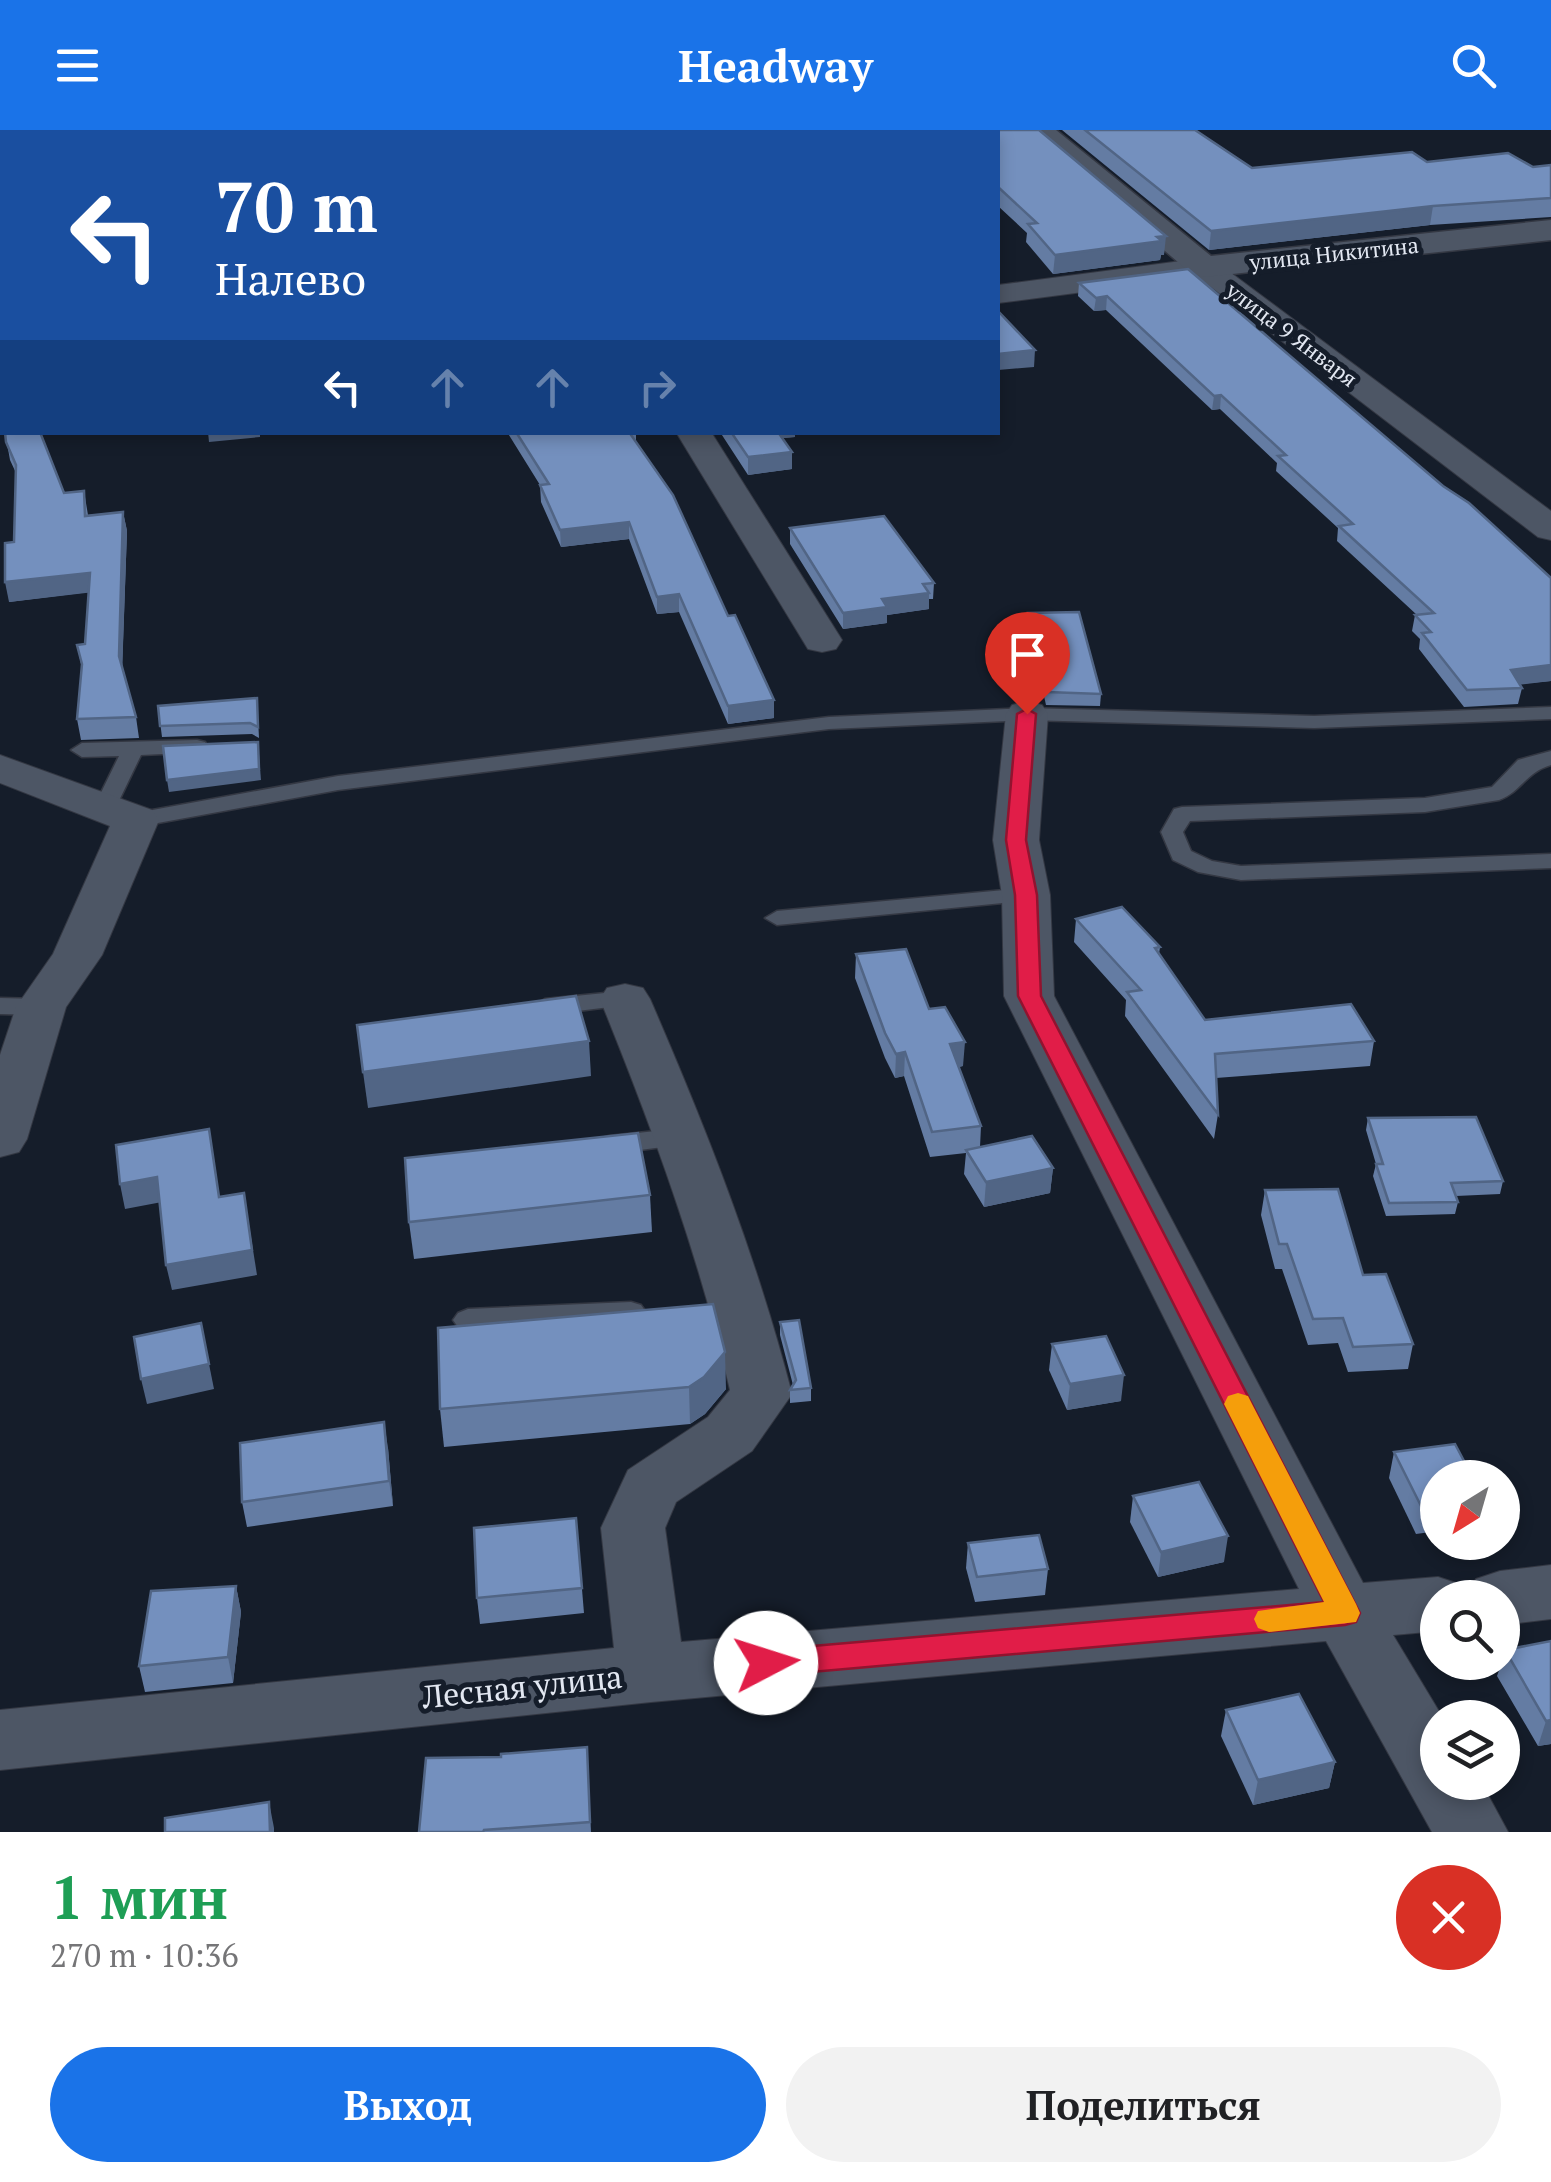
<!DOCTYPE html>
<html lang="ru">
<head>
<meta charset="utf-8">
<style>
	:root { --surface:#fff; --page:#f2f2f2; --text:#202124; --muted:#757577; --accent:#1a73e8 }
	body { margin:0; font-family:"PT Serif",serif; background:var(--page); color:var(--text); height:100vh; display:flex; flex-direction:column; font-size:38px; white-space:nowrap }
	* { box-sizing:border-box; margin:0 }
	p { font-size:32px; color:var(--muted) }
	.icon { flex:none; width:55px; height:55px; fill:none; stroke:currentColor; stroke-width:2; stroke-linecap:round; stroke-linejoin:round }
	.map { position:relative; height:1702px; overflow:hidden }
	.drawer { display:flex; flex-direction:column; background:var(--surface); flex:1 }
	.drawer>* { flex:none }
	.top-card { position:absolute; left:0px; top:0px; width:1000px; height:305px; box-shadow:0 5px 15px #0003; background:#1a4fa0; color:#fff; overflow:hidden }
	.needle { width:65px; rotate:217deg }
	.fabs { position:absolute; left:1420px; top:1330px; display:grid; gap:20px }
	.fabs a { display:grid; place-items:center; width:100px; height:100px; border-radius:50%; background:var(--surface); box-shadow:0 5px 15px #0003; font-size:50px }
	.pin { position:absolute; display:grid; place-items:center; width:85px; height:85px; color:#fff; margin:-102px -42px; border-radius:50% 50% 50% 0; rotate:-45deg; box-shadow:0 0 10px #0007 }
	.pin .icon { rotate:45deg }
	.me { position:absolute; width:110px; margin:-55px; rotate:85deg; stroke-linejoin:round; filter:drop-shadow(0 0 8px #0008) }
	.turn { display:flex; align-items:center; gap:35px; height:210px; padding:0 50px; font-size:45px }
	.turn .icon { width:130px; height:130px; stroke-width:2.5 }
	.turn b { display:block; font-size:70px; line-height:85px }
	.lanes { display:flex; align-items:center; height:95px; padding:0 50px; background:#0003; justify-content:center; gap:50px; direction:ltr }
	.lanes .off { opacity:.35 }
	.round { display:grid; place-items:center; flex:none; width:105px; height:105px; border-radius:52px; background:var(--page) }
	.summary { display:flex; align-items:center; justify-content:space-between; height:170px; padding:0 50px }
	h1 { font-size:60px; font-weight:700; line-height:75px; color:#1e9e55 }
	.action { display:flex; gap:20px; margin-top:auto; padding:20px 50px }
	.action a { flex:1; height:115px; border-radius:60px; background:var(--accent); color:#fff; font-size:40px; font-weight:700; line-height:115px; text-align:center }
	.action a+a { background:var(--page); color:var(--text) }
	header { display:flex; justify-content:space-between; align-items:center; height:130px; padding:0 50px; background:var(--accent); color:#fff; font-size:45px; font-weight:700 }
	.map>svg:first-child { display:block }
</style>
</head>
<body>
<header><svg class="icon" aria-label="menu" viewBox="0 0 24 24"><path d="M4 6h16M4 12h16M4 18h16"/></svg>Headway<svg class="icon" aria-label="search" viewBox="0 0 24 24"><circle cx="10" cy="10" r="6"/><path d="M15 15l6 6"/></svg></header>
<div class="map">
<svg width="1551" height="1702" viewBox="0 0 1551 1702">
	<rect width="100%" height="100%" fill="#151d2a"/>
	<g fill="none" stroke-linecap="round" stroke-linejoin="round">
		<!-- lane casing -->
		<g stroke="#343843" stroke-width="3">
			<g id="lane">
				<polygon points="1551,577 1551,589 1314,598 1027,590 829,599 338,660 136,697 125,690 136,683 338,646 829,587 1027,578 1314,586"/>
				<polygon points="197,610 205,612 208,617 205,622 141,625 115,679 104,686 93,679 119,626 82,627 71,620 82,613"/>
				<path d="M1551,621V635C1526,642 1520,663 1499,670L1425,682L1190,691L1183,702L1191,721L1212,731L1241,736L1551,724V738L1241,750L1198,742L1173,730L1161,702L1174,679L1182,677L1425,668L1492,657L1518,630Z"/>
				<polygon points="1026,758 1034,760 1038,765 1034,770 777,795 765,788 777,781"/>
				<polygon points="625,861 634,864 638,869 634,874 545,885 532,877 545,869"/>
				<polygon points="0,868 41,869 54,877 41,885 0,884"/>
				<polygon points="684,998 694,1001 698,1007 694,1013 609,1024 599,1021 595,1015 599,1009 609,1006"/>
				<polygon points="631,1172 641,1175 646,1182 641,1189 631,1192 468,1201 458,1197 453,1190 458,1183 468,1179"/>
			</g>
		</g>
		<!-- street casing -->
		<g stroke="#343843" stroke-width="2">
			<g id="street">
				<polygon points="480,0 506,0 507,2 481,2"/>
				<polygon points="1204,128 1215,131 1551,381 1551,410 1538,407 1198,147 998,173 998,155"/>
				<polygon points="676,302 711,302 842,510 836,519 822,522 808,519"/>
				<path d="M1027,571L1042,575L1048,584L1039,710L1050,765L1054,866L1363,1453L1438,1447L1462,1455L1468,1466L1476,1449L1500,1441L1551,1435V1489L1502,1495V1468H1438V1501L1393,1505L1443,1588H1438V1652H1481L1508,1702H1432L1326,1511L651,1572L0,1640V1580L614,1518L601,1398L628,1340L708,1287L730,1260C699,1125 652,997 600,869L607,858L625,854L643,858L650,869C706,998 757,1128 792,1264L752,1321L676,1372L665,1398L681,1512L1299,1459L1004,866L1002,765L993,710L1006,584L1012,575Z"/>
				<polygon points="0,625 152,680 159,690 102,825 66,877 27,1009 19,1022 0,1027 0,925 16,877 53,824 110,696 0,653"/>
			</g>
		</g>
		<!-- secondary casing -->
		<g stroke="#343843" stroke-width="3">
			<polygon id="secondary" points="1023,0 1056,0 1211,126 1551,90 1551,110 1204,147 1192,144"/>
		</g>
		<!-- lane -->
		<use href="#lane" fill="#4d5665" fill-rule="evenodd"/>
		<!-- street -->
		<use href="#street" fill="#4d5665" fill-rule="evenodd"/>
		<!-- secondary -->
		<use href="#secondary" fill="#4d5665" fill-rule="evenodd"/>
	</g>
	<!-- wall -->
	<g fill="#647ca3">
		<polygon points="672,0 1039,0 1164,125 1161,125 1160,130 1053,144 1026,112 1027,103 998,76 998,2 674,2"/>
		<polygon points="1062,0 1195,0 1252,38 1427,32 1533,37 1551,35 1551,87 1430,95 1209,120"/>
		<polygon points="1188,139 1551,448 1551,551 1520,554 1522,558 1518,574 1464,577 1419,519 1420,509 1412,501 1415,485 1417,485 1337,411 1338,398 1276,341 1277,333 1220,279 1212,280 1106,180 1094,181 1078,166 1079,153"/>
		<polygon points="5,302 68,302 41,305 64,363 84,361 88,385 123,382 127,401 122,540 136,587 139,608 81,610 77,589 82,539 77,515 85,514 89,462 9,472 14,412 16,343 10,330"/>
		<polygon points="507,302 636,302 636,312 774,588 728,594 679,482 657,484 629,409 561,417 541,372 540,355"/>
		<polygon points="720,302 795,302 795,307 782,308 792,322 792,339 748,345"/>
		<polygon points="790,398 934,453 933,469 929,469 929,479 887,485 887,493 843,499 790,414"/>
		<polygon points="1028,483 1101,564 1100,576 1046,575 1028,495"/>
		<polygon points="257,568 259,608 252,604 162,607 158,576"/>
		<polygon points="1076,789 1160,817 1159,824 1205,890 1374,911 1370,936 1216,948 1218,984 1214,1009 1125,886 1126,870 1074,812"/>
		<polygon points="856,824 929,879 963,936 959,937 981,996 980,1017 1053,1038 1050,1063 984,1077 964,1044 966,1023 930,1027 904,946 895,948 885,928 855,848"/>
		<polygon points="1368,988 1503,1051 1500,1064 1456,1066 1458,1072 1455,1084 1386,1086 1373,1046 1376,1034 1366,1000"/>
		<polygon points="1265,1060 1363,1145 1413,1214 1408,1239 1348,1242 1338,1213 1308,1215 1282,1139 1275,1139 1261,1085"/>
		<polygon points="650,1065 652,1102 414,1129 409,1092"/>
		<polygon points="780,1192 811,1258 811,1271 790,1273 790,1260 793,1255 780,1205"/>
		<polygon points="438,1198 726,1259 705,1284 690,1294 444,1317 440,1279"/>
		<polygon points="1052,1214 1121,1271 1067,1280 1049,1240"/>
		<polygon points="388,1318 393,1376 247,1397 242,1372"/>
		<polygon points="1394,1322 1438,1348 1438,1401 1416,1404 1389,1348"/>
		<polygon points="1133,1366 1224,1432 1158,1447 1130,1392"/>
		<polygon points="576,1388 584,1483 480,1494 477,1468"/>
		<polygon points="968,1413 1048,1439 1045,1465 975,1472 966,1438"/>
		<polygon points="236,1456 241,1482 233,1553 145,1562 139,1536"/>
		<polygon points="1551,1511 1551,1614 1538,1616 1497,1546 1502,1532 1505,1520"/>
		<polygon points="1226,1580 1335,1632 1329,1658 1253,1675 1221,1606"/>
		<polygon points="587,1617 591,1702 419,1702 501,1627"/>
	</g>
	<!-- shaded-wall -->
	<g fill="#516585">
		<rect x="681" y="0" width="55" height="2"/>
		<rect x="836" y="0" width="80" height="2"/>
		<polygon points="1433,76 1430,95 1209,120 1211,101"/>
		<polygon points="1166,106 1164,125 1161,125 1160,130 1053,144 1055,125"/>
		<polygon points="1107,166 1106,180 1094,181 1096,168"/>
		<polygon points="1035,220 1034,237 998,240 998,224"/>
		<polygon points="1221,265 1220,279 1212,280 1214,266"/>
		<polygon points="37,302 68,302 37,305"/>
		<polygon points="208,302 260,302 260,307 209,312"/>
		<polygon points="771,302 795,302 795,307 771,309"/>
		<polygon points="792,322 792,339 748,345 748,327"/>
		<polygon points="123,382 127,401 122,545 119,526"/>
		<polygon points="629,392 629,409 561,417 560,400"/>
		<polygon points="90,443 94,462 9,472 5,452"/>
		<polygon points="929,463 929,479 887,485 887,493 843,499 843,483 882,469"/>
		<polygon points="679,464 679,482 657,484 657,467"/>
		<polygon points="1551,535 1551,551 1508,556 1511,540"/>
		<polygon points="774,570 774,588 728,594 728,576"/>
		<polygon points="258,612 261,650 169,662 167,650"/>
		<polygon points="589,911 591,946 368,978 363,942"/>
		<polygon points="965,912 963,936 949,938 950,914"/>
		<polygon points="905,922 904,946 895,948 896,924"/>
		<polygon points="1053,1038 1050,1063 984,1077 986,1052"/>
		<polygon points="157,1047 162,1072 125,1079 120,1054"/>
		<polygon points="244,1063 257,1145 172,1160 166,1135"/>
		<polygon points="725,1222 726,1259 705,1284 690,1294 689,1257"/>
		<polygon points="209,1234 214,1259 147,1274 141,1249"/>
		<polygon points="1124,1245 1121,1271 1067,1280 1070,1254"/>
		<polygon points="384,1292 388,1318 393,1376 389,1351"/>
		<polygon points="1228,1406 1224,1432 1158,1447 1161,1422"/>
		<polygon points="236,1456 241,1482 233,1553 228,1527"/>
		<polygon points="1551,1590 1551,1614 1538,1616 1546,1591"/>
		<polygon points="1335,1632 1329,1658 1253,1675 1258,1650"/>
		<polygon points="269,1672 274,1698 274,1702 270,1702"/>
	</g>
	<!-- building -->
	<g fill="#7490be" stroke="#516585" stroke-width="2.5">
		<polygon points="0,0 129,0 131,2 2,2 2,28 0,26"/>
		<polygon points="239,0 309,0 309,2 240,2"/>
		<polygon points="360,0 452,0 454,2 362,2"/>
		<polygon points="526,0 565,0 568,2 528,2"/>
		<polygon points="746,0 839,0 836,0 838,2 748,2"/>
		<polygon points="924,0 1039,0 1166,106 1157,107 1162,111 1055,125 1028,94 1037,93 998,57 998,2 927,2"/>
		<polygon points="1085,0 1195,0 1252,38 1412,22 1427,32 1508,23 1533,37 1551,35 1551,68 1433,76 1211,101"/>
		<polygon points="2,34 2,279 0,258 0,46 2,46"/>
		<polygon points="1188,139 1443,356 1469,373 1551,448 1551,535 1511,540 1522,558 1467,560 1422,503 1431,502 1415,485 1434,483 1339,396 1353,394 1278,326 1286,325 1221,265 1214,266 1107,166 1096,168 1079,153"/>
		<polygon points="998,181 1035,220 998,224"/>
		<polygon points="5,302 40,302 64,363 84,361 85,386 123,382 119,526 136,587 77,589 82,534 77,515 85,514 90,443 5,452 5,413 14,412 16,335 6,312"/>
		<polygon points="516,302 629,302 673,365 728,486 735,485 774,570 728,576 679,464 657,467 629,392 560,400 540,355 549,354"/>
		<polygon points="731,302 778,302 792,322 748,327"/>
		<polygon points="884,386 934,453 923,454 929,463 882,469 887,477 843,483 790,398"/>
		<polygon points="1079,482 1101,564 1047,562 1028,483"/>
		<polygon points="257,568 258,597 250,593 160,596 158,576"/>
		<polygon points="258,612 259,639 167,650 163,616"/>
		<polygon points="1122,777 1160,817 1155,818 1205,890 1351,874 1374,911 1215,924 1218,984 1127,862 1141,860 1076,789"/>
		<polygon points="906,819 929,879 945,877 965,912 950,914 981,996 932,1002 905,922 896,924 885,903 856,824"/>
		<polygon points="576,866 589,911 363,942 357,895"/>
		<polygon points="1476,987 1503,1051 1451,1053 1458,1072 1389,1073 1376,1034 1383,1034 1368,988"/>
		<polygon points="209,999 219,1067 244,1063 252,1120 166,1135 157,1047 120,1054 116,1015"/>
		<polygon points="638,1003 650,1065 409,1092 405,1028"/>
		<polygon points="1032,1006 1053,1038 986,1052 966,1020"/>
		<polygon points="1338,1059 1363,1145 1386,1144 1413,1214 1353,1217 1343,1188 1313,1189 1287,1114 1279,1114 1265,1060"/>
		<polygon points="713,1174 725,1222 704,1247 689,1257 440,1279 438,1198"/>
		<polygon points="799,1190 811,1258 790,1260 796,1250 780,1192"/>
		<polygon points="201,1193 209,1234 141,1249 134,1207"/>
		<polygon points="1106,1206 1124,1245 1070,1254 1052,1214"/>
		<polygon points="384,1292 389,1351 242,1372 240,1313"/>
		<polygon points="1455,1314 1473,1348 1438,1348 1438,1376 1422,1378 1394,1322"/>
		<polygon points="1199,1352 1228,1406 1161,1422 1133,1366"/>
		<polygon points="576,1388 582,1458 477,1468 474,1398"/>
		<polygon points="1039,1405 1048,1439 977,1447 968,1413"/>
		<polygon points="236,1456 228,1527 139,1536 151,1461"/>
		<polygon points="1551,1511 1551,1590 1546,1591 1505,1520"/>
		<polygon points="1299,1564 1335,1632 1258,1650 1226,1580"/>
		<polygon points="587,1617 590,1692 484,1700 483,1702 419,1702 426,1628 501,1627 501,1624"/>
		<polygon points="269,1672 270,1702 165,1702 165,1688"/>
	</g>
	<!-- route -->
	<polygon fill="#e11d48" stroke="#92132f" stroke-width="2.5" points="1027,579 1036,584 1026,710 1037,765 1041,866 1360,1483 1356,1492 1345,1495 766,1546 755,1542 751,1533 755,1524 766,1520 1324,1472 1018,866 1015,765 1006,710 1017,584"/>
	<!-- slow -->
	<polygon fill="#f59e0b" points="1238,1263 1248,1266 1252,1274 1356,1474 1360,1483 1356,1492 1269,1502 1258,1498 1254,1489 1258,1481 1324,1472 1224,1274 1228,1266"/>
	<g text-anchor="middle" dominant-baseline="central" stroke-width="10" stroke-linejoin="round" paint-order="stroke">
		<!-- far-street labels -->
		<g font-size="22" fill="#e2e7f1" stroke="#151d2a">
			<text transform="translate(1334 123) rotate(-6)">улица Никитина</text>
			<text transform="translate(1292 204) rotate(37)">улица 9 Января</text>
		</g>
		<!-- near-street labels -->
		<g font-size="32" fill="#e2e7f1" stroke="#151d2a">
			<text transform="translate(522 1556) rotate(-6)">Лесная улица</text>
		</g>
	</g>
</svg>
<div class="fabs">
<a><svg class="needle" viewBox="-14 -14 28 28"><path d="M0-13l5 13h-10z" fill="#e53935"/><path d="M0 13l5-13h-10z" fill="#757577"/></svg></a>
<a><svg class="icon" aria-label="search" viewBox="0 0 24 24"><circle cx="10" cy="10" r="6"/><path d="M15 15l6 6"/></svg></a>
<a><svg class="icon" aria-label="layers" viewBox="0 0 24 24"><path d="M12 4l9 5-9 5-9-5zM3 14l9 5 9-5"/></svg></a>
</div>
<div class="pin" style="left:1027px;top:584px;background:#d93025"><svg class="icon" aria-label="arrive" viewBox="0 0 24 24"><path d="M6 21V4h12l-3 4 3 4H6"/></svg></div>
<svg class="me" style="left:766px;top:1533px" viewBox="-20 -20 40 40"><circle r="19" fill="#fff"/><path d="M0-13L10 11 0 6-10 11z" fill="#e11d48"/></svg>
<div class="top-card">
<div class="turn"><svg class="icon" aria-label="left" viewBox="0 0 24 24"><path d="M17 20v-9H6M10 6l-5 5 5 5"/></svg><div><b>70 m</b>Налево</div></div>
<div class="lanes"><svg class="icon" aria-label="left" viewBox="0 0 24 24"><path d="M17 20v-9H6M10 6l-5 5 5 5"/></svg><svg class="icon off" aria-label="ahead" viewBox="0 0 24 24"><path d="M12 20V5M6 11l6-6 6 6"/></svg><svg class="icon off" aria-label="ahead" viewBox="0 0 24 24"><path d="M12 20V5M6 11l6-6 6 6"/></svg><svg class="icon off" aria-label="right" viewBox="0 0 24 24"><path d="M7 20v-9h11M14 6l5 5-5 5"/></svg></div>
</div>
</div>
<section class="drawer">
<div class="summary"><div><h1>1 мин</h1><p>270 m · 10:36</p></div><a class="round" style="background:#d93025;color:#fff"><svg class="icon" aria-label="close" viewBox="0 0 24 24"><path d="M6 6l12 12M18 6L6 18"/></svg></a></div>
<div class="action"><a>Выход</a><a>Поделиться</a></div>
</section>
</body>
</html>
